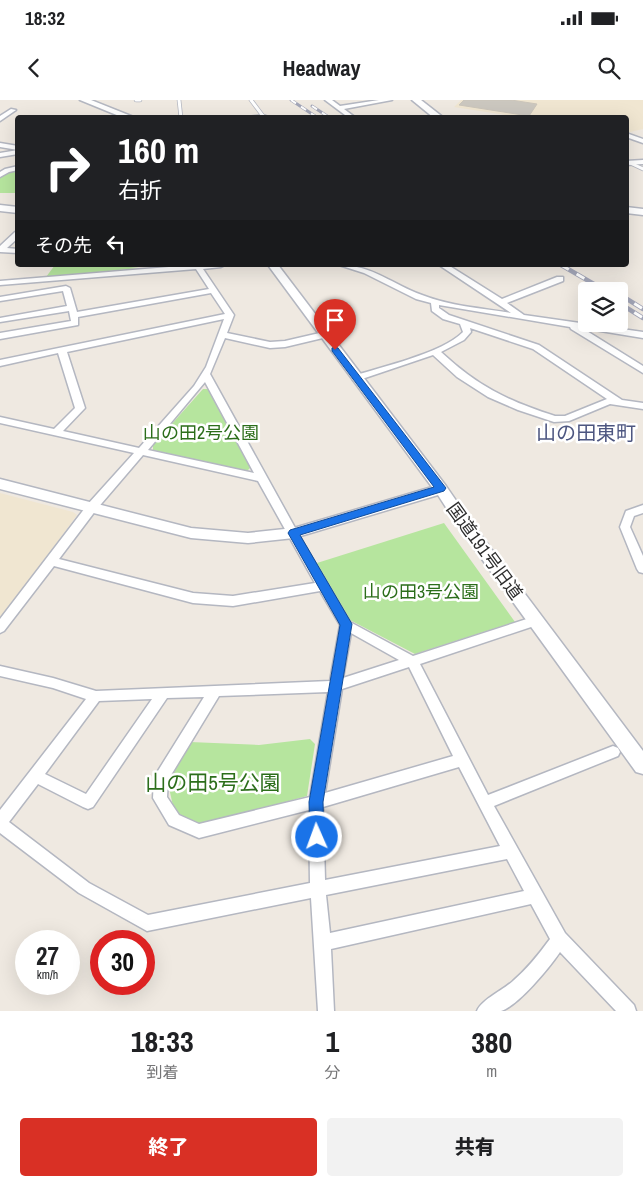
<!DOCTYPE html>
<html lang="ja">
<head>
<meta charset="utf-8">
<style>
	:root { --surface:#fff; --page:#f2f2f2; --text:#202124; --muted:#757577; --accent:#d93025 }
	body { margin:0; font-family:"Archivo Narrow","Noto Sans JP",sans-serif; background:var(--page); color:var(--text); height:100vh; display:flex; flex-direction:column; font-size:19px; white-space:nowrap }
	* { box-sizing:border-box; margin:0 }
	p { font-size:16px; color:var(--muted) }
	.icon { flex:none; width:28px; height:28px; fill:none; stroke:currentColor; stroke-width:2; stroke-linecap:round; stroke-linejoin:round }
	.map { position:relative; height:911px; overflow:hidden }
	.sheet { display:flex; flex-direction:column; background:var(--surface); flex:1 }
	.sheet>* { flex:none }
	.top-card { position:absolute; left:15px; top:15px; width:614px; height:152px; border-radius:5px; box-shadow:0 5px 20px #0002; background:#202124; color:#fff; overflow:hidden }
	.controls { position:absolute; left:578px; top:182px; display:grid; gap:10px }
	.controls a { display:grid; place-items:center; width:50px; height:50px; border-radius:5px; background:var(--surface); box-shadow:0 5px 20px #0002; font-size:25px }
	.speed { position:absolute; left:15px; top:830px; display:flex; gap:10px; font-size:25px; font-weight:700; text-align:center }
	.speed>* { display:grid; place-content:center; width:65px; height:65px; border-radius:50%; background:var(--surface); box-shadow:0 5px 20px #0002; line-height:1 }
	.speed small { font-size:12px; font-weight:400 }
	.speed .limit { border:8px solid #d22; background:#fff; color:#111 }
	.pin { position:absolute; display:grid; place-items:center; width:42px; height:42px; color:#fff; margin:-51px -21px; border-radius:50% 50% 50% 0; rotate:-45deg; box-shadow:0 0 5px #0007 }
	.pin .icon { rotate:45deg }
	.me { position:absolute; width:55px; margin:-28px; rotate:358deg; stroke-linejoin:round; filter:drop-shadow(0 0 4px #0008) }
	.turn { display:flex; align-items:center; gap:18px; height:105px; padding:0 20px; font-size:22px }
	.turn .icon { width:65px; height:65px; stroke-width:2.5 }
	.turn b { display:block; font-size:35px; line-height:42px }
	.then { display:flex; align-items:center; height:48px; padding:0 20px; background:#0003; gap:10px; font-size:19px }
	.eta { display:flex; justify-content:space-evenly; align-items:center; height:85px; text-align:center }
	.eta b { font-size:30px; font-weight:800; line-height:35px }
	.cta { display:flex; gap:10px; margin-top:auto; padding:10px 20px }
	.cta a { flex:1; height:58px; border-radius:5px; background:var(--accent); color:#fff; font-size:20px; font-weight:800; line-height:58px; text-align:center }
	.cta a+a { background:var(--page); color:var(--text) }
	.status { display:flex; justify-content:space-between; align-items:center; height:35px; padding:0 25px; background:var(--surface); direction:ltr }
	.status svg { height:14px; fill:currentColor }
	header { display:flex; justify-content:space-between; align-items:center; height:65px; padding:0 20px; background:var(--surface); font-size:22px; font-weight:800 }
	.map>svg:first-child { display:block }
</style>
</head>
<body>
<div class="status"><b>18:32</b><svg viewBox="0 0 49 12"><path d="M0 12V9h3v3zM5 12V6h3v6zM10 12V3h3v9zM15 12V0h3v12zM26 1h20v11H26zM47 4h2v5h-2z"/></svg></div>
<header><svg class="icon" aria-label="back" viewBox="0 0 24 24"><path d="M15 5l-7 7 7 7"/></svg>Headway<svg class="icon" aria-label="search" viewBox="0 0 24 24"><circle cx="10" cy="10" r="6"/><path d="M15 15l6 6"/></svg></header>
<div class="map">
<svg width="643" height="911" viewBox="0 0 643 911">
	<rect width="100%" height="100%" fill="#efe9e1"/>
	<!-- education -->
	<g fill="#f0e6d1">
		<polygon points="461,0 643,0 643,29 626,33 626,18 524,18 454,7"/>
		<polygon points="0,393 73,412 77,415 0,521"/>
	</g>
	<!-- green -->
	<g fill="#b6e59e">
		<polygon points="17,68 17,90 15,93 0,93 0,75"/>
		<polygon points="55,165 113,165 139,168 46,177"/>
		<polygon points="203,289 208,289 251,367 247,371 153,350 153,345"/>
		<polygon points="444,423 515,522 415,554 348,519 317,463"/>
		<polygon points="310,639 315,644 307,696 202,725 182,719 173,706 168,683 190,642 259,645"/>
	</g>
	<!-- building -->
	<polygon fill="#cbc7bf" stroke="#cbc5ba" points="464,0 511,0 537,4 529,16 459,5"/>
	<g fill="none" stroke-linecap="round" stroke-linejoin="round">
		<!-- service casing -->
		<g stroke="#b4b7c1" stroke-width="4.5">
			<g id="service">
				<polyline points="136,0 140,0"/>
				<polyline points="179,0 181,18"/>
				<polyline points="251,0 263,16"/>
				<polyline points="244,18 263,16 269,18"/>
				<polyline points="628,62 643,69"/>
			</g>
		</g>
		<!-- minor casing -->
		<g stroke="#b4b7c1" stroke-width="3">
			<g id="minor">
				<polygon points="325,0 332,0 340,6 379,0 392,0 344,9 356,18 349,18"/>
				<polygon points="11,9 16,10 0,21 0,16"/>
				<polygon points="626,33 643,39 643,43 626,37"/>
				<polygon points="0,43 18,46 18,50 0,47"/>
				<polygon points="18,50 18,54 0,57 0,53"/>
				<polygon points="643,60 643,64 626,65 626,61"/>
				<polygon points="18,66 18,70 9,72 0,77 0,72 5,69"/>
				<polygon points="15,132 18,132 18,138 7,148 18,149 18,153 0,152 0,146"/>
				<path d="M193,165H225L221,167L203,169L234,215L227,233L270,242L285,241L324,232L328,235L327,237L285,247L270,248L225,238L210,274L304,444L350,522L413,556L536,516L540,518L542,521L540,524L420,564L488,695L613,646L618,648L620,652L618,656L494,706L565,833L634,905L636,911H616L560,852C550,867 518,906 501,911C494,911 484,911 477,911C481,900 503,890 513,881C527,869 539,854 550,839L531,804L331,849L334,911H318L311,798L147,831L79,793L0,733V710L86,599L53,588L0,576V566L53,578L96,591L330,581L340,525L320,491L233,506L193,503L54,466L4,531L0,533V519L88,404L134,353L0,323V317L54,329L75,308L58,253L0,266V260L225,214L211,193L78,217V225L0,239V233L71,221L69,211L0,222V218L67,206L63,191L0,201V197L66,186L70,188L77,212L209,189L196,169L0,185V181ZM224,219L206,267L194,286L139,348L63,331L85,308L67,252ZM205,282L254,373L148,350ZM143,355L258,381L315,483L233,496L193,493L59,459L96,410ZM351,533L399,560L343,578ZM409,567L453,656L325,693L342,589ZM328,592L310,697L199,724L179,715L167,697L168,680L219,596ZM204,597L156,674L154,679L153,698L169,725L199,738L309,710L310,783L148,815L89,783L9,722L38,684L83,707L88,709L93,707L167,598ZM152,599L86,694L45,674L99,601ZM459,667L500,746L325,780L323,707ZM507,759L524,791L330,833L326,795Z"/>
				<path d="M339,165C373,165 393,185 422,195C450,206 481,208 511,213L439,165H448L502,199L557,177H563V181L507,203L524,215L643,232V238L582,228L643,266V273L571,229L570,227L439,205V208L449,215L539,245L622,300L643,303V309L610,304L569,321L554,322L518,310L488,297L457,277L433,255L359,280H353V276C381,267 443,253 463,232L460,224L443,219L432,211L431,203L416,199L364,173ZM470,228L533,249L607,299L565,316H555C506,300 479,287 441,252L464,240L471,232Z"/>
				<polygon points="643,405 643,413 634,416 630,427 643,456 643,473 639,472 637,469 620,427 626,411"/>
			</g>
		</g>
		<!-- tertiary casing -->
		<g stroke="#b4b7c1" stroke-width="3">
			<g id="tertiary">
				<polygon points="80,0 91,0 136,18 124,18"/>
				<polygon points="412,0 421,0 444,18 434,18"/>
				<polygon points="268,165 278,165 446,386 468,418 643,651 643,674 636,672 458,426 438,395 294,438 248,443 191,438 0,389 0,379 191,428 248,433 294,428 432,387"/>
			</g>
		</g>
		<!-- secondary casing -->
		<g stroke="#b4b7c1" stroke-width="3">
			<g id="secondary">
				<polygon points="0,105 18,107 18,113 0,111"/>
				<polygon points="626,107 643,109 643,115 626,113"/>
			</g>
		</g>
		<!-- service -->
		<use href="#service" stroke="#fff" stroke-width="3"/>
		<!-- minor -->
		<use href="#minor" fill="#fff" fill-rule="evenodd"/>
		<!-- tertiary -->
		<use href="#tertiary" fill="#fff" fill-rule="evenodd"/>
		<!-- secondary -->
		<use href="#secondary" fill="#fff" fill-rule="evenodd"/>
		<!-- rail-far1 casing -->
		<g stroke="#a3a6b8" stroke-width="3">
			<g id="rail-far1">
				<polyline points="291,0 318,18"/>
				<polyline points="312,6 330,18"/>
			</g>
		</g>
		<!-- rail casing -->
		<g stroke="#a3a6b8" stroke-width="4.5">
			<g id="rail">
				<polyline points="561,165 606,191"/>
				<polyline points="619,194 643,209"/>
				<polyline points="619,203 643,218"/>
			</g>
		</g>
		<!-- rail-far1 -->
		<use href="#rail-far1" stroke="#fff" stroke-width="2" stroke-dasharray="6" stroke-linecap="butt"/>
		<!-- rail -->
		<use href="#rail" stroke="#fff" stroke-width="3" stroke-dasharray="9" stroke-linecap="butt"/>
	</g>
	<!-- route -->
	<polygon fill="#1a73e8" stroke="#114b97" points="335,247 338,248 446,388 444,391 300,435 352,524 323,702 324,737 322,742 317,744 312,742 310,737 309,702 340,525 288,433 290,430 434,387 332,251 332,248"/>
	<g text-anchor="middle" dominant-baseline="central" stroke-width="5" stroke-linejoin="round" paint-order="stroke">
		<!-- park labels -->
		<g font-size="18" fill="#2c6e1b" stroke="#fff">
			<text x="201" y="332">山の田2号公園</text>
			<text x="421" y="491">山の田3号公園</text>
		</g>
		<!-- street labels -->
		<g font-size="18" fill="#2e2e2e" stroke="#fff">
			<text transform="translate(485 451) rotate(54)">国道191号旧道</text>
		</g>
		<!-- quarter labels -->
		<g font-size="20" fill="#4d5680" stroke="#fff">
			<text x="586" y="332">山の田東町</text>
		</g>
		<!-- near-park labels -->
		<g font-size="21" fill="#2c6e1b" stroke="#fff">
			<text x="213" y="682">山の田5号公園</text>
		</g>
	</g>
</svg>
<div class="controls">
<a><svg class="icon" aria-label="layers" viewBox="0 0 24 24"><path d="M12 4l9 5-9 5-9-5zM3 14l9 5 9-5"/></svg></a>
</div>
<div class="speed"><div>27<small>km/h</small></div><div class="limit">30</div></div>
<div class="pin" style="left:335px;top:250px;background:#d93025"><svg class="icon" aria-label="arrive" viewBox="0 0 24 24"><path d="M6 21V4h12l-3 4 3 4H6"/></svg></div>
<svg class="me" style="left:317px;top:737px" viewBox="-20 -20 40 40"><circle r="17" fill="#1a73e8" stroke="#fff" stroke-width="3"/><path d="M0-11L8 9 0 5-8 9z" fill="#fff"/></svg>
<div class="top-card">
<div class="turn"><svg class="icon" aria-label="right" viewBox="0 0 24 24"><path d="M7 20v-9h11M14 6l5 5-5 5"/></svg><div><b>160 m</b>右折</div></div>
<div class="then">その先<svg class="icon" aria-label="left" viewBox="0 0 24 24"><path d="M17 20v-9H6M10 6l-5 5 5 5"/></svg></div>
</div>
</div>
<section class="sheet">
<div class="eta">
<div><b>18:33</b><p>到着</p></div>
<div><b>1</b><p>分</p></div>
<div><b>380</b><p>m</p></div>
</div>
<div class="cta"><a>終了</a><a>共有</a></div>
</section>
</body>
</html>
